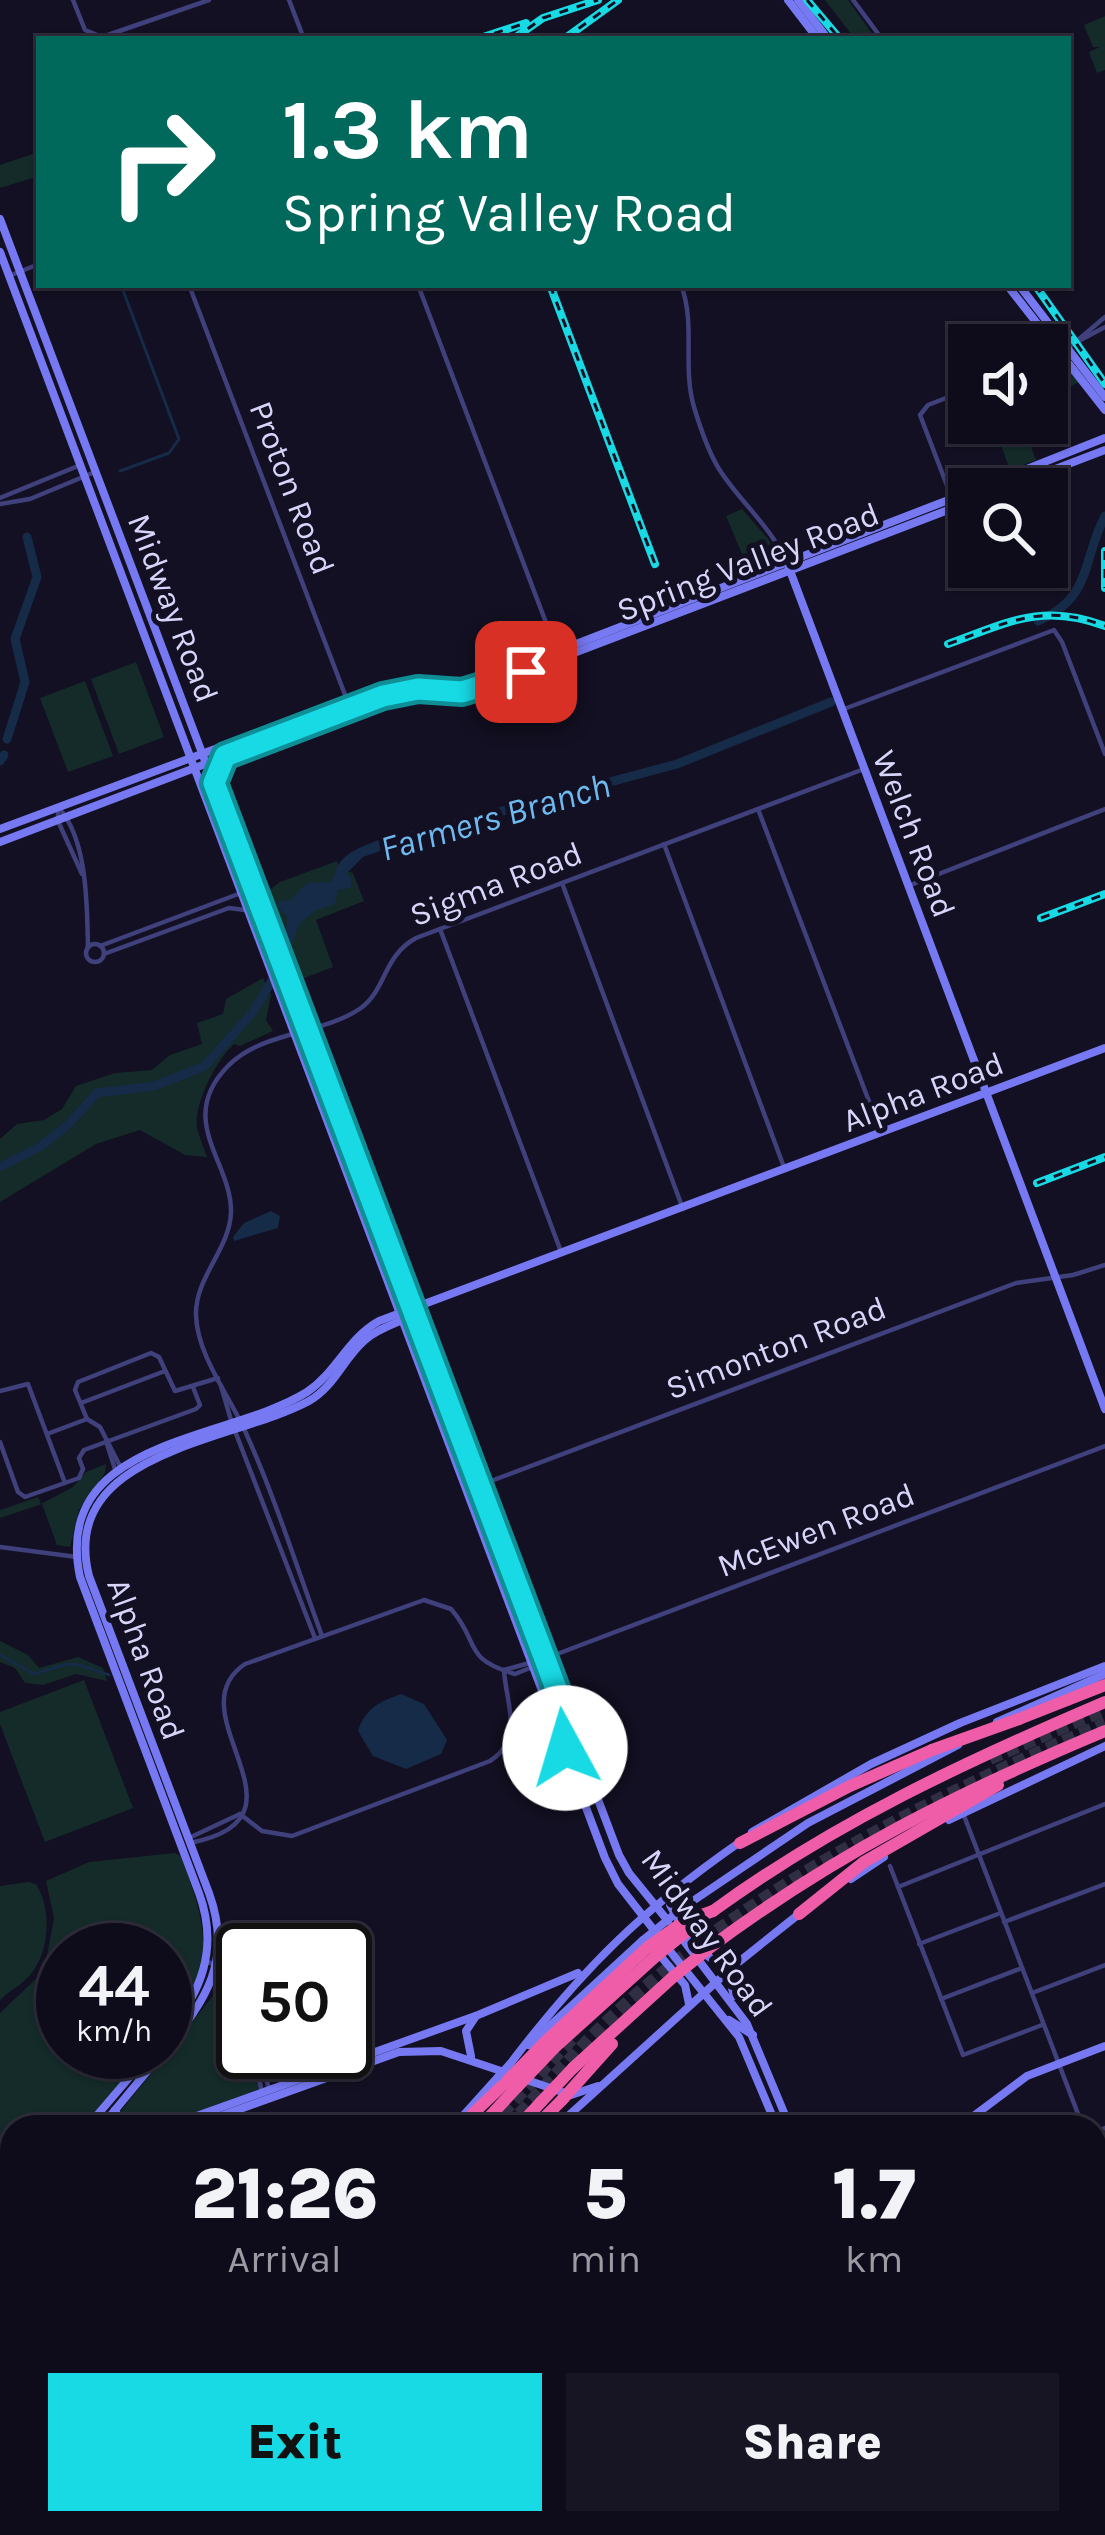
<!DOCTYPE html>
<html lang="en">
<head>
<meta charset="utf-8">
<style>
	:root { --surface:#0e0c1a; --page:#171523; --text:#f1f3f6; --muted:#9b9ba2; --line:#2e2c39; --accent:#17dae5 }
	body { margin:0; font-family:Karla,sans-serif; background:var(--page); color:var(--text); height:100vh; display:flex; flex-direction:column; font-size:45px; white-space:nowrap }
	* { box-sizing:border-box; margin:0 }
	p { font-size:39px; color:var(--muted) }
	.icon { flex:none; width:66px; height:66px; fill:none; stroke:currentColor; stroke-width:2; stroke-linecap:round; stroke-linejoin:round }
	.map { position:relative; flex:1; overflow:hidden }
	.drawer { position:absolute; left:0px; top:2115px; width:1107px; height:420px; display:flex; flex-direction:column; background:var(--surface); border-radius:36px 36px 0 0; box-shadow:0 3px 9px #0004,0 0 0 3px var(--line) }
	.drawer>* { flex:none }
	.banner { position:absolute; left:36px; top:36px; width:1035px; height:252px; border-radius:0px; box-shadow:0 3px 9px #0004,0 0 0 3px var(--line); background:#00695c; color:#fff; overflow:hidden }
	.tools { position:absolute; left:948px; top:324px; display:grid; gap:24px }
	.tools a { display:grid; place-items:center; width:120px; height:120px; border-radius:0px; background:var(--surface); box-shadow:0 3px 9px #0004,0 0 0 3px var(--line); font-size:60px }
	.speed { position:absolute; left:36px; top:1923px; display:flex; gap:24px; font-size:60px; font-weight:700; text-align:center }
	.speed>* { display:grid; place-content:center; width:156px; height:156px; border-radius:50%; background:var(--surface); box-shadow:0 3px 9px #0004,0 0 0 3px var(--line); line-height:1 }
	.speed small { font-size:30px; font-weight:400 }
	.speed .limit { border:6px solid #111; border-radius:18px; background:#fff; color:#111 }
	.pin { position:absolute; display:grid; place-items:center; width:102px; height:102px; color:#fff; margin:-51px; border-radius:24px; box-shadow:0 6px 18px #0006 }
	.me { position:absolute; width:132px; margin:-66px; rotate:354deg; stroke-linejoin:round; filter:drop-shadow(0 0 9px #0008) }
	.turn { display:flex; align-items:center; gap:42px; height:252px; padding:0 48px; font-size:54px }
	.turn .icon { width:156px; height:156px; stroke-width:2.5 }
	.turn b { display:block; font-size:84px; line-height:102px }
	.eta { display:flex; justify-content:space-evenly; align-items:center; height:204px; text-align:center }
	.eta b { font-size:72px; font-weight:800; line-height:84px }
	.cta { display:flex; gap:24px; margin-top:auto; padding:24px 48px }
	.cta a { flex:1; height:138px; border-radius:0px; background:var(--accent); color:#111; font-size:48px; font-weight:800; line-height:138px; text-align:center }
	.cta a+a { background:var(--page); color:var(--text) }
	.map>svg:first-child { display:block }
</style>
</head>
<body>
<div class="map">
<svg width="1105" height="2535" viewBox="0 0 1105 2535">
	<rect width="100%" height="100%" fill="#121022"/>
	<!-- green -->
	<g fill="#142b29">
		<polygon points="825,0 848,0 876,39 855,39"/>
		<polygon points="1105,16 1105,70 1097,73 1089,52 1100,47 1093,47 1084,25"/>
		<polygon points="39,152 39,176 0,188 0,165"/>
		<polygon points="1054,360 1062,360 1079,382 1047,399 1047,364"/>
		<polygon points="993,423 1022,423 1036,460 1010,470"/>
		<polygon points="742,509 769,540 775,559 746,572 737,566 744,559 726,516"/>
		<polygon points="136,662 164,737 119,754 91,679"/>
		<polygon points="85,681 113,756 68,772 40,698"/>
		<polygon points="337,861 339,869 353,873 364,901 316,920 333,967 289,984 258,898 280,882"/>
		<path d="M263,978L271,995L266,1020L273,1031L240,1046L234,1044C217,1059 194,1103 197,1127C199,1137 204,1148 207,1157L185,1155L140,1130L96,1144L0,1202V1139L17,1124L44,1120L62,1109L76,1086L115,1073L152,1070L170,1055L202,1044L197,1023L223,1014L226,999Z"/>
		<polygon points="106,1464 105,1473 79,1510 70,1547 57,1545 42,1504 0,1518 0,1510 38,1497 41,1504 73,1487 86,1472"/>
		<polygon points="0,1641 28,1655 39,1668 78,1657 103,1668 107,1681 76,1674 43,1685 25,1683 15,1668 0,1662"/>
		<polygon points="84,1680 133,1808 45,1842 0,1724 0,1712"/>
		<path d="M175,1853L181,1856C208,1927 218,1969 165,2030V1950H63V2052H146L83,2127H12V2177L0,2181V2013L41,1974L48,1975L52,1971L45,1966L54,1918L46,1881L89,1862Z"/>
		<path d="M28,1882L36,1884C52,1908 50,1953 30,1975C22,1985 9,1991 0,2000V1886Z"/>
		<path d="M227,1971C251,1990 243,2024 243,2052H256L259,2089L157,2127L126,2125L121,2111L216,1992L221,1974Z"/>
	</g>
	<!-- water -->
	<g fill="#152b47">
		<path d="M469,820L363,857L346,874L351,878V888L338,890L335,904L316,910L300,923L283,965L287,917L278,907L279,901L291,900L307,883L331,882C335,876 335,869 339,864C356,837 438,827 469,820Z"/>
		<polygon points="271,1211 280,1216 278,1228 234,1241 233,1237 244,1223"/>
		<path d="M401,1694L424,1704L447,1740L441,1754L406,1769L373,1756L358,1731C366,1707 380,1702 401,1694Z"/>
	</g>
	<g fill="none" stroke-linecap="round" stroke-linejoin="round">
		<!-- stream -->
		<g stroke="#152b47" stroke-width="3">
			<polyline points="120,471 169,453 179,439 121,285"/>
			<path d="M0,1655L34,1674C76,1661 67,1660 109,1675"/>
		</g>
		<!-- river -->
		<g stroke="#152b47" stroke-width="9">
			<path d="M1038,621C1093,598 1082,559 1105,516"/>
			<polyline points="7,739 25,682 15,639 37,577 27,537"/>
			<polyline points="0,761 4,755"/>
			<polyline points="458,823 677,764 831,702"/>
			<polyline points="0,1167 40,1147 69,1124 97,1093 154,1086 205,1066 253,1012 285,959"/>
		</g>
		<!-- highway-tunnel -->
		<g stroke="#302e43" stroke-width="12" stroke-dasharray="12 6" stroke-linecap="butt">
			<polyline points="990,1759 1105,1710"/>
			<polyline points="490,2127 576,2035"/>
			<path d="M507,2127C548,2083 588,2036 634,1996C774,1874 936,1795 1105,1723"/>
			<polyline points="116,2535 127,2523"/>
			<polyline points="134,2535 145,2523"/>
		</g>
		<!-- street -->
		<g stroke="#40407c" stroke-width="4.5">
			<polyline points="73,0 85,30 102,37 209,0"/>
			<polyline points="289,0 304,39"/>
			<polyline points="853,0 882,39"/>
			<polyline points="1030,38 1031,39"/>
			<polyline points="9,276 39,264"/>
			<polyline points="189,285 347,700"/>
			<polyline points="418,285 556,649"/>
			<path d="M681,285C696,324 682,366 694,407C700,427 708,451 719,469C740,502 769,524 786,561"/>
			<polyline points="1078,340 1105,317"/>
			<polyline points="1047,358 1105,327"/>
			<polyline points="951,496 920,415 928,405 969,389"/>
			<polyline points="0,498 78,466"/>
			<polyline points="0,504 30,499 95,472"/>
			<polyline points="844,709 1054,630 1062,642 1105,754"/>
			<path d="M58,807C88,839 87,907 88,948"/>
			<polyline points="58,807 58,821 82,874"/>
			<polyline points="758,809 881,1133"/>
			<polyline points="664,844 785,1170"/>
			<polyline points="562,883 683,1209"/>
			<polyline points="908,886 1105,809"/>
			<polyline points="440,929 560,1249"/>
			<circle cx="95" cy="953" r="9"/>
			<polyline points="100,946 241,893"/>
			<polyline points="104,954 229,908 245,910"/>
			<polyline points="221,1386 231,1420"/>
			<polyline points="0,1391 28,1384 65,1483"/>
			<polyline points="81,1403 165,1371"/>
			<polyline points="235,1431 315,1638"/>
			<polyline points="47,1434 87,1419"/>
			<polyline points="106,1441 115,1469"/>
			<polyline points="0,1442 18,1492 25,1497 79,1478 83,1469 79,1458 84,1450 196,1409 200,1405 193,1387"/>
			<polyline points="120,1466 100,1427 87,1419 75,1390 78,1382 151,1353 159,1357 175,1391 218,1378"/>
			<polyline points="467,1490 1016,1283 1073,1275 1105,1265"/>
			<polyline points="0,1547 77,1557"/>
			<path d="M322,1636C297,1568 275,1497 245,1431C229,1395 197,1355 196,1315C195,1277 230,1249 231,1212C232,1162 175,1120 228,1066C262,1031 322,1035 361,1008C386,990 383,956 416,938L864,769"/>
			<polyline points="504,1670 544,1659 1105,1446"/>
			<polyline points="963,1813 1083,2127"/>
			<path d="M240,1814L262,1831L292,1836L490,1761C525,1738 506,1705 504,1670"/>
			<polyline points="191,1837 240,1814"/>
			<path d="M190,1843C322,1818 172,1713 245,1664L424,1600L451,1609C481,1643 461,1658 515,1674L535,1666"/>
			<polyline points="890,1866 963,2055 1042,2025"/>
			<polyline points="898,1887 1105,1804"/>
			<polyline points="1004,1922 1105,1884"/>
			<polyline points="919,1944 998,1914"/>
			<polyline points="206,1962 230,1967 243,1984"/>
			<polyline points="1032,1993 1105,1965"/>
			<polyline points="941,1999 1022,1968"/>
			<polyline points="260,2052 257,2068 262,2093"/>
			<polyline points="259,2059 269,2088"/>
			<polyline points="1095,2132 1105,2128"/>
			<polyline points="1095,2159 1105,2185"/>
			<polyline points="1095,2214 1105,2208"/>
			<polyline points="1095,2319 1105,2315"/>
			<polyline points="0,2438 12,2424"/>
			<polyline points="1095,2438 1105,2434"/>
			<polyline points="1095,2521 1105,2517"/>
			<polyline points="252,2523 265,2535"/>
			<polyline points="500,2523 505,2535"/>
			<polyline points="264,2533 273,2523"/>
			<polyline points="12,2535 22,2523"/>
			<polyline points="237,2535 248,2523"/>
			<polyline points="308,2535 334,2523"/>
			<polyline points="481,2535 491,2523"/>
			<polyline points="662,2535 694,2523"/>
			<polyline points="872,2535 904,2523"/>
			<polyline points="1057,2535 1089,2523"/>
		</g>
		<!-- secondary -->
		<g stroke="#7679f1" stroke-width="8">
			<polyline points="788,0 818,39"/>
			<polyline points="798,0 828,39"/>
			<polyline points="0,219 619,1855 629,1873 668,1921"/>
			<polyline points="0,252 605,1858 618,1884 657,1934"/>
			<polyline points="1007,285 1105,410"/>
			<polyline points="1019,285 1105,397"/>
			<polyline points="976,489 1105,438"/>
			<polyline points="1003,489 1105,450"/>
			<polyline points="789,568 1105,1409"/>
			<path d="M0,829L387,685C421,678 454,687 488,678L969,492"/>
			<path d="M0,842L384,696C418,688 451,696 485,687L969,502"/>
			<polyline points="997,1722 1105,1674"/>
			<polyline points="949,1820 1105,1746"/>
			<polyline points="752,1832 871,1764 960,1723 1105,1666"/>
			<polyline points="851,1879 884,1857"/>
			<path d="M676,1887L670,1905C681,1927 709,1971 735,1965L730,1981L734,1996"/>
			<polyline points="681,1909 808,1823 958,1745"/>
			<polyline points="681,1937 747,2024 790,2127"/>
			<polyline points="666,1946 739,2037 777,2127"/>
			<polyline points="657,1952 685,1985 689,2004"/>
			<polyline points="729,2020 753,2035"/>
			<path d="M165,2035C202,1993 219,1948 199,1893L80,1577C51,1438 227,1442 307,1392C336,1373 348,1338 379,1321L1105,1048"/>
			<polyline points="529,2045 643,1940"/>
			<path d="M165,2050C207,1999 233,1960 209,1893L89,1576C58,1451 233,1442 309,1401C335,1386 343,1359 365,1340C376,1330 391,1325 405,1319"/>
			<polyline points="471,2056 466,2031 476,2016"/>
			<path d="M510,2064C583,1968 642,1910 740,1842"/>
			<polyline points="521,2078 571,2095 598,2086"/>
			<polyline points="115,2110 124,2127"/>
			<polyline points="92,2121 112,2127"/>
			<polyline points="87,2127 151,2052"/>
			<polyline points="101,2127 163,2052"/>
			<polyline points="166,2127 478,2015 578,1973"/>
			<polyline points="190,2127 399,2052 441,2051 507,2073"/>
			<polyline points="453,2127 498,2077"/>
			<polyline points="556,2127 735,1965 799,1914"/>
			<polyline points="959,2127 1027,2076 1105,2046"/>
			<polyline points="0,2188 12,2183"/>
			<polyline points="0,2200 12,2195"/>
			<polyline points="0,2350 12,2370"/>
			<polyline points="927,2523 931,2535"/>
			<polyline points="939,2523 943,2535"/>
			<polyline points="71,2535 82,2523"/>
			<polyline points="171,2535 182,2523"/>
		</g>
		<!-- highway -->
		<g stroke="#ef5da9" stroke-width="12">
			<polyline points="1019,1719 1105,1685"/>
			<polyline points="740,1843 850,1786 932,1750"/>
			<path d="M713,1911C835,1822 967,1761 1105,1702"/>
			<polyline points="799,1914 864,1862 998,1785"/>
			<path d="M708,1949C836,1853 959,1792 1105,1731"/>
			<polyline points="546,2041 648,1947"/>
			<polyline points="554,2048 656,1956"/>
			<polyline points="573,2068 673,1977"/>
			<polyline points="459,2127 507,2081"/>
			<polyline points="480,2127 517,2087"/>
			<polyline points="518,2127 541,2102"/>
			<polyline points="535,2127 562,2100"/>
			<polyline points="81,2535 93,2523"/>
			<polyline points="104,2535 116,2523"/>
			<polyline points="145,2535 156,2523"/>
		</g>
		<!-- rail casing -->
		<g stroke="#17dae5" stroke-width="8">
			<g id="rail">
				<polyline points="807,0 840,39"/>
				<polyline points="477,39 526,23"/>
				<polyline points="513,39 543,18 598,0"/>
				<polyline points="564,39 618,0"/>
				<polyline points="550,285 655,564"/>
				<polyline points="1035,285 1105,384"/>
				<polyline points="1105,551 1105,588"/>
				<path d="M948,644C1007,623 1042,602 1105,626"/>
				<polyline points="1041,918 1105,894"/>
				<polyline points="1037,1183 1105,1157"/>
			</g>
		</g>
		<!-- rail -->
		<use href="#rail" stroke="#121022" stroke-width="3" stroke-dasharray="9" stroke-linecap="butt"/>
		<!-- secondary-bridge -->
		<g stroke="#7679f1" stroke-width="8">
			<polyline points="643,1940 681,1909"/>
			<polyline points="498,2077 510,2064"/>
			<polyline points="174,2523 182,2531"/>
		</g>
		<!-- highway-bridge -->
		<g stroke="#ef5da9" stroke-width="12">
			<polyline points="932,1750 1019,1719"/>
			<polyline points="648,1947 685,1921 713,1911"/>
			<polyline points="656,1956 702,1919"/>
			<polyline points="673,1977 708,1949"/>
			<polyline points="507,2081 546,2041"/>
			<polyline points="517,2087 554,2048"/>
			<polyline points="562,2100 612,2044"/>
			<polyline points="541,2102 573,2068"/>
		</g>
	</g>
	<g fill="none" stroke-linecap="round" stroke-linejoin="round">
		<!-- route casing -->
		<g stroke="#0f8e95" stroke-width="30">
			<polyline id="route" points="526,672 462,692 418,689 383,696 225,756 214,783 577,1744 565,1748"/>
		</g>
		<!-- route -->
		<use href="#route" stroke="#17dae5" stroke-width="21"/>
	</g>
	<g text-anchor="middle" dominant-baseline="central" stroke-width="10" stroke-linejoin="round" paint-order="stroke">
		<!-- street labels -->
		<g font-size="33" fill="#d8d5fb" stroke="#121022">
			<text transform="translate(292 488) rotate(69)">Proton Road</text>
			<text transform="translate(748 562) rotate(-21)">Spring Valley Road</text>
			<text transform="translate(173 608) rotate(69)">Midway Road</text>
			<text transform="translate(914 834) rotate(69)">Welch Road</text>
			<text transform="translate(496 884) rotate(-21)">Sigma Road</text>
			<text transform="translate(923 1092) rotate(-21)">Alpha Road</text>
			<text transform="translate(776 1348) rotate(-21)">Simonton Road</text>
			<text transform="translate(816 1530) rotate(-21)">McEwen Road</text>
			<text transform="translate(146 1659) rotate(70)">Alpha Road</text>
			<text transform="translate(707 1933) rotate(54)">Midway Road</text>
		</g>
		<!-- water labels -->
		<g font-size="36" font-style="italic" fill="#6ebaf0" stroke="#121022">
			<text transform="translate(495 817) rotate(-16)">Farmers Branch</text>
		</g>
	</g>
</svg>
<div class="tools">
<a><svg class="icon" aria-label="sound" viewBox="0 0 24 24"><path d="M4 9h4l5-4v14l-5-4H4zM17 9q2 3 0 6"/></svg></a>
<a><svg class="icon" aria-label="search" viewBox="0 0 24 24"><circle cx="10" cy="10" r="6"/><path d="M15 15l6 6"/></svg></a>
</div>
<div class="speed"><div>44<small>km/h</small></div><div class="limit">50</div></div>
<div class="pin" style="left:526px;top:672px;background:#d93025"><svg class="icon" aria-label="arrive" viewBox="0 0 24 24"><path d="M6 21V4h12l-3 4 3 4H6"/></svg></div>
<svg class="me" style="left:565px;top:1748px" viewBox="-20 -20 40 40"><circle r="19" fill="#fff"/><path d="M0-13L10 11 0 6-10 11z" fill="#17dae5"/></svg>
<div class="banner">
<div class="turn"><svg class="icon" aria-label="right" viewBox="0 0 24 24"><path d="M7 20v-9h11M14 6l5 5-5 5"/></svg><div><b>1.3 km</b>Spring Valley Road</div></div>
</div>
<section class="drawer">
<div class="eta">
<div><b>21:26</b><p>Arrival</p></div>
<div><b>5</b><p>min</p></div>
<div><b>1.7</b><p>km</p></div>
</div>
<div class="cta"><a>Exit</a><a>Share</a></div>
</section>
</div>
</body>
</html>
